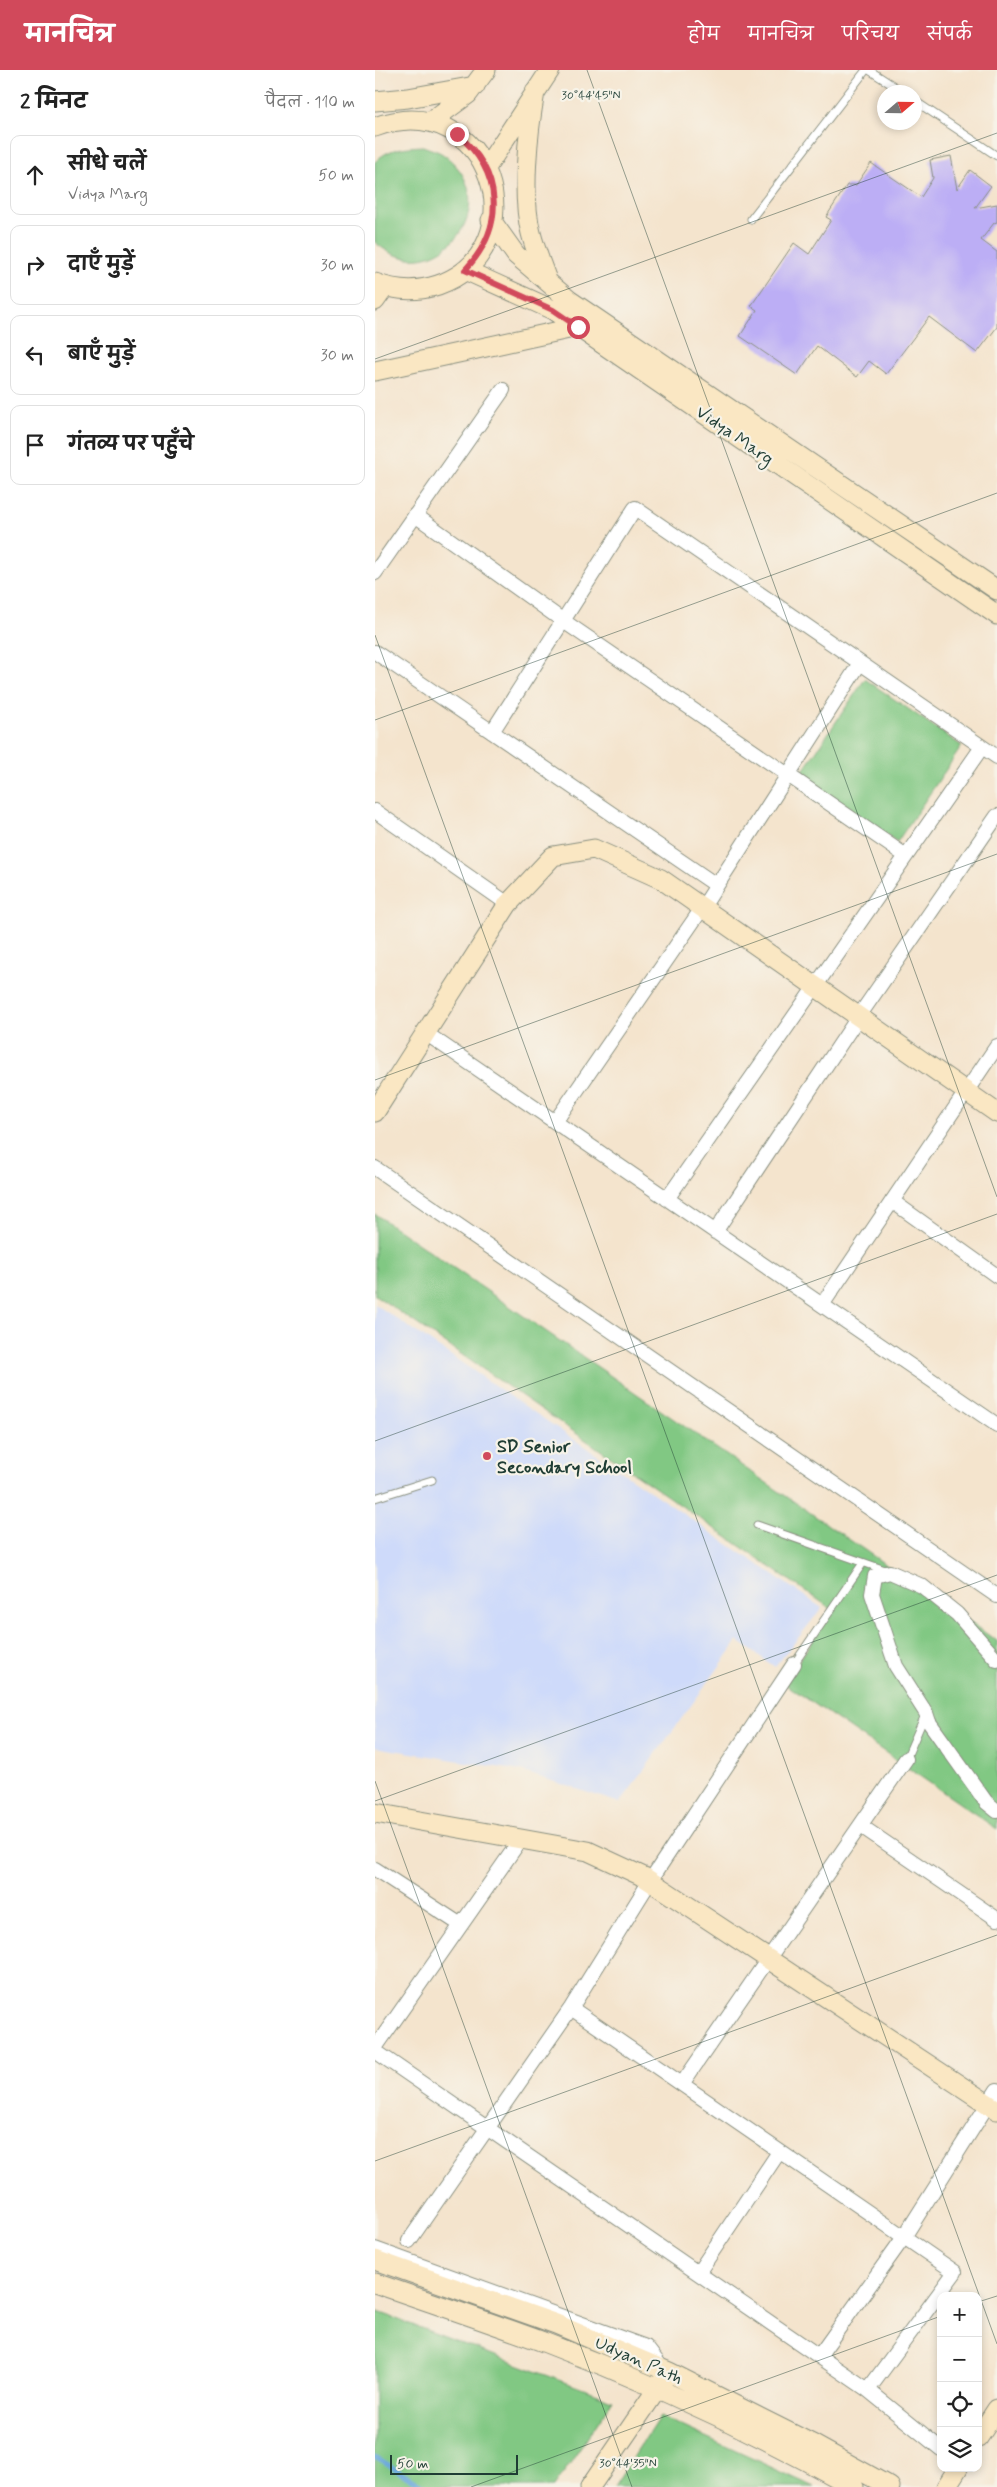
<!DOCTYPE html>
<html lang="hi">
<meta charset="utf-8">
<style>
:root{--surface:#fff;--page:#f6f6f6;--text:#222;--muted:#767676;--line:#e0e0e0;--accent:#d1495b}
body{margin:0;font-family:Mynerve,"Playpen Sans Deva",sans-serif;background:var(--page);color:var(--text)}
.controls{position:absolute;right:15px;bottom:15px;display:grid;overflow:hidden;border-radius:10px;box-shadow:0 2px 8px #0003}
.controls button{width:45px;height:45px;display:grid;place-items:center;padding:0;border:0;border-bottom:1px solid var(--line);background:var(--surface);color:var(--text);font:25px sans-serif}
.compass{position:absolute;left:502px;top:15px;width:45px;height:45px;border-radius:50%;background:var(--surface);box-shadow:0 2px 8px #0003;rotate:70deg}
.scale{position:absolute;left:15px;bottom:12px;width:128px;box-sizing:border-box;padding-left:5px;border:2px solid #1f3d34;border-top:0;font-size:14px;line-height:18px;white-space:nowrap;color:#1f3d34;-webkit-text-stroke:4px #f7f3e8;paint-order:stroke}
.stop{position:absolute;width:15px;height:15px;margin:-11px;border:4px solid #d1495b;border-radius:50%;background:#fff}
.stop.end{background:#d1495b;border-color:#fff;box-shadow:0 1px 5px #0008}
.list{margin:0;padding:0;list-style:none}
h2{display:flex;justify-content:space-between;align-items:center;height:65px;margin:0;padding:0 20px;font-size:21px}
h2 small{font-size:16px;font-weight:400;color:var(--muted)}
.list li{display:grid;grid-template-columns:32px 1fr auto;gap:15px;align-items:center;box-sizing:border-box;height:80px;margin:0 10px 10px;padding:0 10px;border:1px solid var(--line);border-radius:10px}
.list b{display:block;font-size:19px;white-space:nowrap}
.list p{margin:0;font-size:16px;white-space:nowrap;color:var(--muted)}
.list em{font-size:16px;font-style:normal;color:var(--muted)}
.icon{flex:none;width:28px;height:28px;fill:none;stroke:currentColor;stroke-width:2;stroke-linecap:round;stroke-linejoin:round}
.map{position:relative;flex:none;width:622px;height:2417px;overflow:hidden}
header{display:flex;align-items:center;gap:30px;box-sizing:border-box;height:70px;padding:0 25px;background:var(--accent);color:#fff}
header strong{font-size:24px}
nav{display:flex;gap:28px;margin-inline-start:auto;font-size:18px}
main{display:flex}
aside{flex:1;background:var(--surface)}
.map>svg:first-child{display:block}
</style>
<header>
<strong>मानचित्र</strong>
<nav><a>होम</a><a>मानचित्र</a><a>परिचय</a><a>संपर्क</a></nav>
</header>
<main>
<aside>
<h2>2 मिनट<small>पैदल · 110 m</small></h2>
<ul class="list">
<li><svg class="icon" aria-label="ahead" viewBox="0 0 24 24"><path d="M12 20V5M6 11l6-6 6 6"/></svg><div><b>सीधे चलें</b><p>Vidya Marg</p></div><em>50 m</em></li>
<li><svg class="icon" aria-label="right" viewBox="0 0 24 24"><path d="M7 20v-9h11M14 6l5 5-5 5"/></svg><div><b>दाएँ मुड़ें</b></div><em>30 m</em></li>
<li><svg class="icon" aria-label="left" viewBox="0 0 24 24"><path d="M17 20v-9H6M10 6l-5 5 5 5"/></svg><div><b>बाएँ मुड़ें</b></div><em>30 m</em></li>
<li><svg class="icon" aria-label="arrive" viewBox="0 0 24 24"><path d="M6 21V4h12l-3 4 3 4H6"/></svg><div><b>गंतव्य पर पहुँचे</b></div></li>
</ul>
</aside>
<div class="map">
<svg width="622" height="2417" viewBox="0 0 622 2417">
<rect width="100%" height="100%" fill="#f7f3e8"/>
<filter id="ink" filterUnits="userSpaceOnUse"><feTurbulence type="fractalNoise" baseFrequency=".02" numOctaves="2"/><feDisplacementMap in="SourceGraphic" scale="10" xChannelSelector="R" yChannelSelector="G"/><feConvolveMatrix kernelMatrix="1 2 1 2 8 2 1 2 1" color-interpolation-filters="sRGB"/></filter>
<filter id="wash" filterUnits="userSpaceOnUse"><feTurbulence type="fractalNoise" baseFrequency=".0096" numOctaves="4" result="noise"/><feDisplacementMap in="SourceGraphic" scale="20" xChannelSelector="R" yChannelSelector="G"/><feGaussianBlur stdDeviation="1.12" result="paint"/><feColorMatrix in="noise" values="0 0 0 0 0 0 0 0 0 0 0 0 0 0 0 0 0 1.4 0 .05"/><feComposite in="paint" operator="in"/></filter>
<g filter="url(#wash)">
<rect width="100%" height="100%" fill="#f4e4cd"/>
<path fill="#cedafa" d="M0 1234 447 1538 400 1597 363 1571 245 1733 146 1701 0 1677Z"/>
<path fill="#81c883" stroke="#50825c" d="M48 76C55 79 64 81 69 85 135 133 60 226 0 172V92C13 78 30 77 48 76Z
M490 609 587 676 522 772 425 705Z
M0 1144 622 1571V1759L409 1613 458 1540 0 1225Z
M0 2241 238 2330 179 2417H0Z
M285 2346 439 2417H239Z"/>
<g fill="none" stroke-linecap="round" stroke-linejoin="round">
<path stroke="#6aa8dc" stroke-width="5" d="M0 2387 50 2417"/>
</g>
<g id="blocks">
<path fill="#bcaef5" d="M576 86 582 119 595 100 616 116 600 138 622 134V152L619 153 606 170 622 182V257L602 283 554 247 511 304 494 291 482 307 442 276 422 305 365 266 382 240 376 236 419 173 434 184 456 150 451 147 472 115H481L496 93 546 127 558 108 555 90Z"/>
</g>
</g>
<g filter="url(#ink)">
<use href="#blocks" fill-opacity="0" stroke="#8a9080" stroke-width="1"/>
<g fill="none" stroke-linecap="round" stroke-linejoin="round">
<g stroke="#8a9080" stroke-width="9">
<path id="lane" d="M494 0 528 22
M540 31 622 86
M376 149 491 0
M0 1428 57 1410
M382 1455 513 1501
M419 1594 488 1493
M531 1689 550 1645"/>
</g>
<g stroke="#8a9080" stroke-width="16">
<path id="street" d="M40 445 187 550 531 786
M0 503 128 320
M0 582 341 815
M117 662 260 438 622 687
M0 741 133 834
M52 964 622 1355
M180 1052 328 837 485 593
M0 1098 622 1526
M292 1129 607 677
M517 1131 622 1206
M340 1162 484 946 622 746
M447 1235 622 976
M622 1590 582 1544 547 1516 515 1502 500 1506 497 1524 521 1596 551 1643 554 1652 611 1732 622 1741
M486 1756 622 1849
M0 1799 86 1855
M196 1938 580 2202 493 2320
M0 1978 146 1769
M0 1981 493 2320 566 2379
M307 2014 531 1689
M34 2171 196 1938 275 1811 419 1594
M0 2179 271 2277 287 2298
M323 2203 404 2082
M444 2286 529 2167 622 2020"/>
</g>
<g stroke="#8a9080" stroke-width="21">
<path id="secondary" d="M160 22C153 61 146 125 156 163 160 179 166 194 172 210
M0 31 33 28 100 16
M55 52 93 24 111 0
M0 57C116 15 166 179 63 215 42 222 21 221 0 213
M111 98 175 0
M116 150 141 185 194 230 622 520
M90 200 178 240 622 545
M0 231 10 217
M0 301 203 257
M0 1042 133 834 178 786 219 779 286 809 622 1043
M0 1743 213 1781 269 1807 622 2040
M0 2190 181 2254 294 2302 439 2375 515 2417
M0 2213C57 2233 114 2252 171 2273 277 2313 381 2362 479 2417
M603 2368 622 2339
M215 2417 289 2309
M571 2417 583 2398"/>
</g>
<use href="#lane" stroke="#fff" stroke-width="7"/>
<use href="#street" stroke="#fff" stroke-width="14"/>
<use href="#secondary" stroke="#fae7c3" stroke-width="19"/>
</g>
</g>
<g fill="none" stroke-linecap="round" stroke-linejoin="round" filter="url(#ink)">
<path stroke="#d1495b" stroke-width="6" d="M82 64C128 102 131 157 90 200L178 240 203 257"/>
</g>
<path fill="none" stroke="#1f3d34" stroke-width="1" stroke-opacity="0.45" d="M212 0 622 1127M0 289 622 63M0 565 622 2274M0 650 622 423M0 1010 622 784M0 1371 622 1144M0 1711 257 2417M0 1731 622 1505M0 2091 622 1865M603 2232 622 2226M96 2417 566 2246"/>
<circle fill="#d1495b" stroke="#f7f3e8" stroke-width="2" cx="112" cy="1386" r="5"/>
<g text-anchor="middle" stroke-width="4.5" stroke-linejoin="round" paint-order="stroke">
<g font-size="18" fill="#1f3d34" stroke="#f7f3e8">
<text transform="translate(360 365) rotate(35)" y="6">Vidya Marg</text>
<text transform="translate(264 2290) rotate(24)" y="6">Udyan Path</text>
</g>
<g font-size="18" font-weight="bold" fill="#1f3d34" stroke="#f7f3e8" text-anchor="start">
<text x="122" y="1382">SD Senior<tspan x="122" dy="21">Secondary School</tspan></text>
</g>
</g>
<g font-size="12" text-anchor="middle" fill="#1f3d34" stroke="#f7f3e8" stroke-width="4.5" stroke-linejoin="round" paint-order="stroke">
<text x="216" y="29">30°44'45"N</text>
<text x="253" y="2397">30°44'35"N</text>
</g>
</svg>
<div class="controls">
<button>+</button>
<button>−</button>
<button><svg class="icon" aria-label="locate" viewBox="0 0 24 24"><circle cx="12" cy="12" r="6"/><path d="M12 2v4M12 18v4M2 12h4M18 12h4"/></svg></button>
<button><svg class="icon" aria-label="layers" viewBox="0 0 24 24"><path d="M12 4l9 5-9 5-9-5zM3 14l9 5 9-5"/></svg></button>
</div>
<svg class="compass" viewBox="-18 -18 36 36"><path d="M0-13l5 13h-10z" fill="#e53935"/><path d="M0 13l5-13h-10z" fill="#767676"/></svg>
<div class="scale">50 m</div>
<div class="stop" style="left:203px;top:257px"></div>
<div class="stop end" style="left:82px;top:64px"></div>
</div>
</main>
